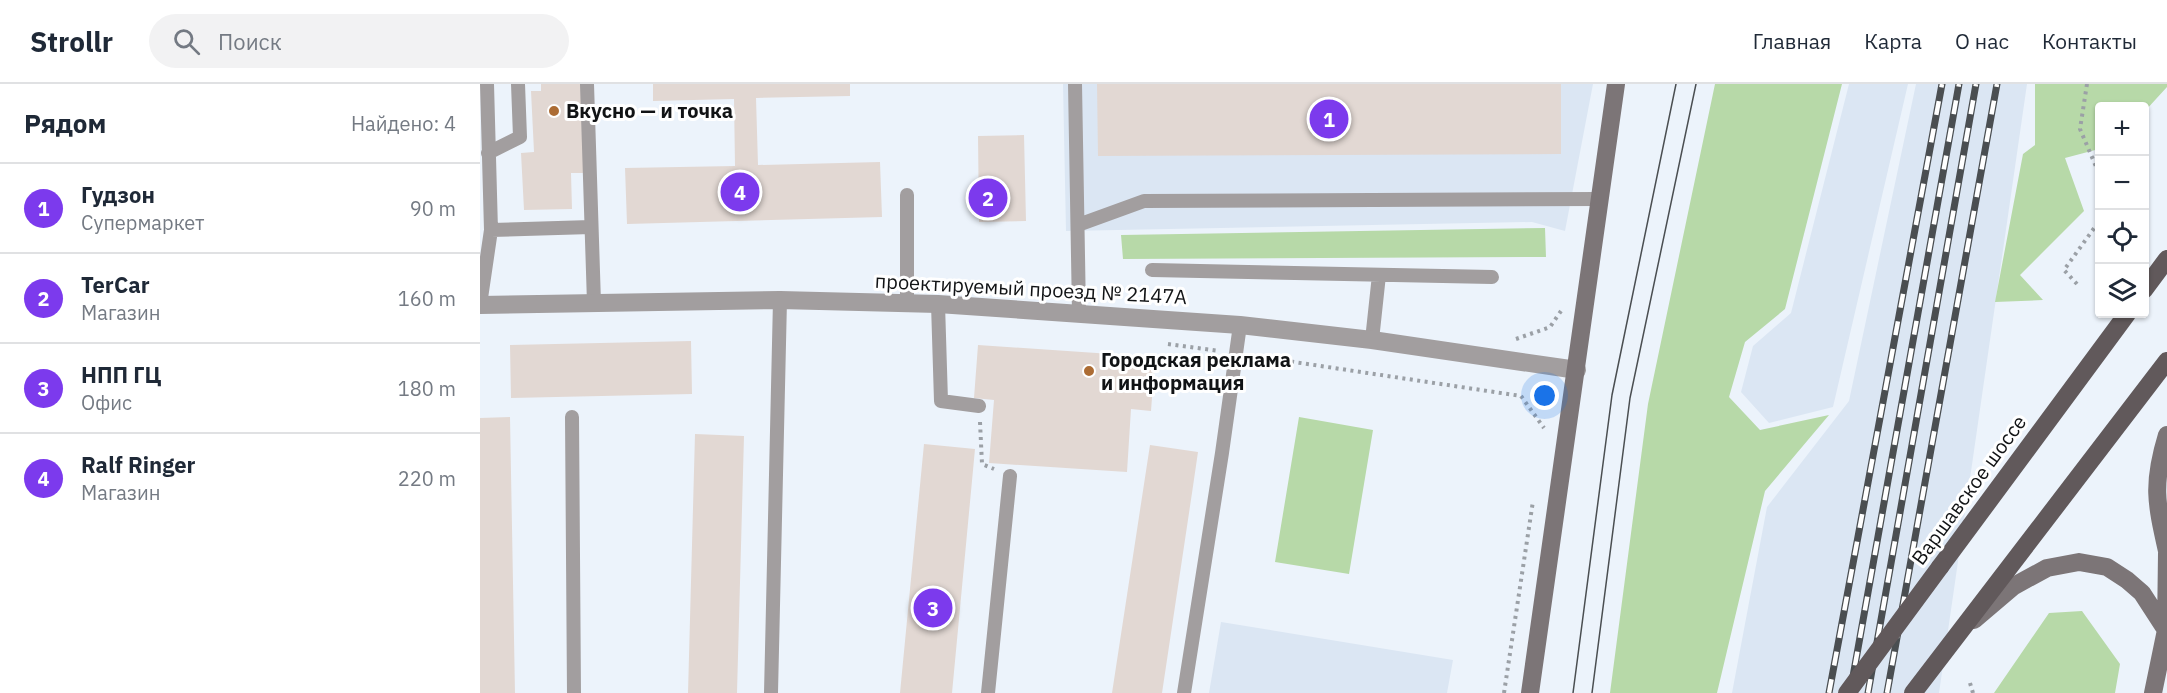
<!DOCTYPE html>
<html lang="ru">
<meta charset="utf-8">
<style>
:root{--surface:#fff;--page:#f2f2f3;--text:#1f2937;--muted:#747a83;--line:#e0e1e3;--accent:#7c3aed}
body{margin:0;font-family:"IBM Plex Sans",sans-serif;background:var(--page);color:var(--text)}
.controls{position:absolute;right:18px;top:18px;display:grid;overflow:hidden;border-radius:6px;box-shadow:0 2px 4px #0004}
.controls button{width:54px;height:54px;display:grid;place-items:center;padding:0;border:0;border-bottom:2px solid var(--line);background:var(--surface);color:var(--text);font:30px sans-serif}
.you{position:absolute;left:1065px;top:312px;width:21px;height:21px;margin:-15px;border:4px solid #fff;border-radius:50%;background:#1a73e8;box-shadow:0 0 0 9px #1a73e833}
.badge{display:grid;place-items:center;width:39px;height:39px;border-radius:50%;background:var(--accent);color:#fff;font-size:20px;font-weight:700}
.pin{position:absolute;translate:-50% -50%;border:3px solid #fff;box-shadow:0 2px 6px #0006}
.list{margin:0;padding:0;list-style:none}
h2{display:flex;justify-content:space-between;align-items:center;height:78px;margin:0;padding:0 24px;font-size:26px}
h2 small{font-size:20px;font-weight:400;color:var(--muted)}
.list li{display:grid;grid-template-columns:39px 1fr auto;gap:18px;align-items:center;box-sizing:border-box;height:90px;padding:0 24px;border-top:2px solid var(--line)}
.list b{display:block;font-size:22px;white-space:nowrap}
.list p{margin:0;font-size:20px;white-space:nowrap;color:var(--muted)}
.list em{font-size:20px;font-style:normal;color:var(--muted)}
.icon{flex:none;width:33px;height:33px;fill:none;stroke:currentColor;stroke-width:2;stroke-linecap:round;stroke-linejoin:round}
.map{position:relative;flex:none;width:1687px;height:609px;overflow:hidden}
header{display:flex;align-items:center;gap:36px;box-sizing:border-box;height:84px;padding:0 30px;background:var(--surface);border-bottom:2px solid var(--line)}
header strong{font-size:28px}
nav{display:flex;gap:33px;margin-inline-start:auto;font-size:21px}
.search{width:420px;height:54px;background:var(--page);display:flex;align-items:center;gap:15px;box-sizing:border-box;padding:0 21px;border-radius:33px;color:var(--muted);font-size:22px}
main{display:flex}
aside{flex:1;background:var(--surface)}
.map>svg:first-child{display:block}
</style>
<header>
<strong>Strollr</strong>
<div class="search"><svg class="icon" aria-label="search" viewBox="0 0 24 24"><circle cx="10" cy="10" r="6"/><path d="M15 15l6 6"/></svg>Поиск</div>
<nav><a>Главная</a><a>Карта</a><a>О нас</a><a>Контакты</a></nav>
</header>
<main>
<aside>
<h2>Рядом<small>Найдено: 4</small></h2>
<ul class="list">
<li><span class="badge">1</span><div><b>Гудзон</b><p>Супермаркет</p></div><em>90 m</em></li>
<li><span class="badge">2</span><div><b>TerCar</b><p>Магазин</p></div><em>160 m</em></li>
<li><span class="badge">3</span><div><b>НПП ГЦ</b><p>Офис</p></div><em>180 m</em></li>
<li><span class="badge">4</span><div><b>Ralf Ringer</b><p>Магазин</p></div><em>220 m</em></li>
</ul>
</aside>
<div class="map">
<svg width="1687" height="609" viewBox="0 0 1687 609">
<rect width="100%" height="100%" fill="#ecf3fb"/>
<path fill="#dbe6f3" d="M583 0H1113L1085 147 1052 138 586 147Z
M1369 0H1428L1353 323 1289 339 1261 308 1273 262 1311 229Z
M1436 0H1547L1459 609H1252L1287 423 1369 317Z
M741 538 973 576 967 609H729Z"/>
<path fill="#b7d9a8" d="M1235 0H1362L1305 225 1265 258 1249 313 1280 346 1349 331 1285 407 1237 609H1130L1168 320Z
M1555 0H1687V3L1665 27 1664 22H1620L1619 65 1585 74 1604 127 1540 191 1563 216 1515 218 1543 70 1555 61Z
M1065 144 1066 173 643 175 641 151Z
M819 333 893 346 869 490 795 478Z
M1602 527 1640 580 1635 609H1514L1569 529Z"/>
<path fill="#e2d8d3" d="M61 0H101L105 89H91L92 125 44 126 41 69 54 68 51 7H61Z
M173 0H370V12L276 14 278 81 400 78 402 133 147 140 145 84 255 82 254 15 173 17Z
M617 0H1081V70L618 72Z
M544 51 546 137 499 138 498 52Z
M211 257 212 310 31 314 30 261Z
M498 261 675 273 671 327 651 325 647 388 509 379 514 316 494 314Z
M30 333 35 609H0V334Z
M215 350 264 352 257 609H208Z
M444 360 495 365 472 609H420Z
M670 361 718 368 712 409 682 609H632Z"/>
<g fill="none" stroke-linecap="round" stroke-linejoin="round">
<path stroke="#9ba0a6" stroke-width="4" stroke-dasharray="3 4.5" stroke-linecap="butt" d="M1607 0 1600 45 1620 92
M1597 200 1584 186 1620 136
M1036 255 1070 243 1081 227
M688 260 740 267
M774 272 1041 312 1064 344
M500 338 502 380 514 385
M1490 599 1493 609
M1024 609 1053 417"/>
<path stroke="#a29e9f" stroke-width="14" d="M7 0 11 146 111 143
M107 0 114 219
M595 0 599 229
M8 69 40 53 38 0
M598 141 664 117 1119 115
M672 186 1012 193
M427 220V111
M458 220 461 317 499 322
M0 221 11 146
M892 256 899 191
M92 333 94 609
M291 609 300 216
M508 609 530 392
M704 609 742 369 760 241"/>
<path stroke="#a29e9f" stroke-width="18" d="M0 221 300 216 458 220 760 241 892 256 1097 286"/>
<path stroke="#7c7577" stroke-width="18" d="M1687 351C1672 400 1676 418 1687 467
M1494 536 1534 502 1567 484 1599 478 1627 483 1647 496 1662 509 1686 546
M1050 609 1136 0
M1673 609 1686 546 1687 469"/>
<path stroke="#61595b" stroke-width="18" d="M1664 206 1687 175
M1460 483 1647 230
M1433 609 1687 277"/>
<path stroke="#4a4e51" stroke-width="1.5" d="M1093 609 1132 311 1196 0
M1112 609 1150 314 1216 0"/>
<g stroke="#4a4e51" stroke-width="7">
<path id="rail" d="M1349 609 1462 0
M1370 609 1479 0
M1388 609 1496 0
M1407 609 1517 0"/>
</g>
<use href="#rail" stroke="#fff" stroke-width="4.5" stroke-dasharray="14" stroke-linecap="butt"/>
<path stroke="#61595b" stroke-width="18" d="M1367 609 1460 483"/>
</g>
<g fill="#ac6c34" stroke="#fff" stroke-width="2">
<circle cx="74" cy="27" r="6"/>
<circle cx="609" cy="287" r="6"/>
</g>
<g text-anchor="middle" stroke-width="6" stroke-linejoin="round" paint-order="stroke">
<g font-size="20" font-weight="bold" fill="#111315" stroke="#fff" text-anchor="start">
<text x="86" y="34">Вкусно — и точка</text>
<text x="621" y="283">Городская реклама<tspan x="621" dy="23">и информация</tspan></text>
</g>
<g font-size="20" fill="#111315" stroke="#fff">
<text transform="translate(551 205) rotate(3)" y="7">проектируемый проезд № 2147А</text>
<text transform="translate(1489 406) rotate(-54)" y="7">Варшавское шоссе</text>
</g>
</g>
</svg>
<div class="controls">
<button>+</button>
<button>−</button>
<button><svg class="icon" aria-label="locate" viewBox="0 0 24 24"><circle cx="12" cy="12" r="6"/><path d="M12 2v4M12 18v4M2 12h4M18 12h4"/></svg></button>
<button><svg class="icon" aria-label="layers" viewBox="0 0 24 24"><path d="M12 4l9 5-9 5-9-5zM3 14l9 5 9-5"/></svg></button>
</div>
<div class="you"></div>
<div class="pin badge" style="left:849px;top:35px">1</div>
<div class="pin badge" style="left:508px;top:114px">2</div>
<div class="pin badge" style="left:453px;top:524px">3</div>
<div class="pin badge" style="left:260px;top:108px">4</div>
</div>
</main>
